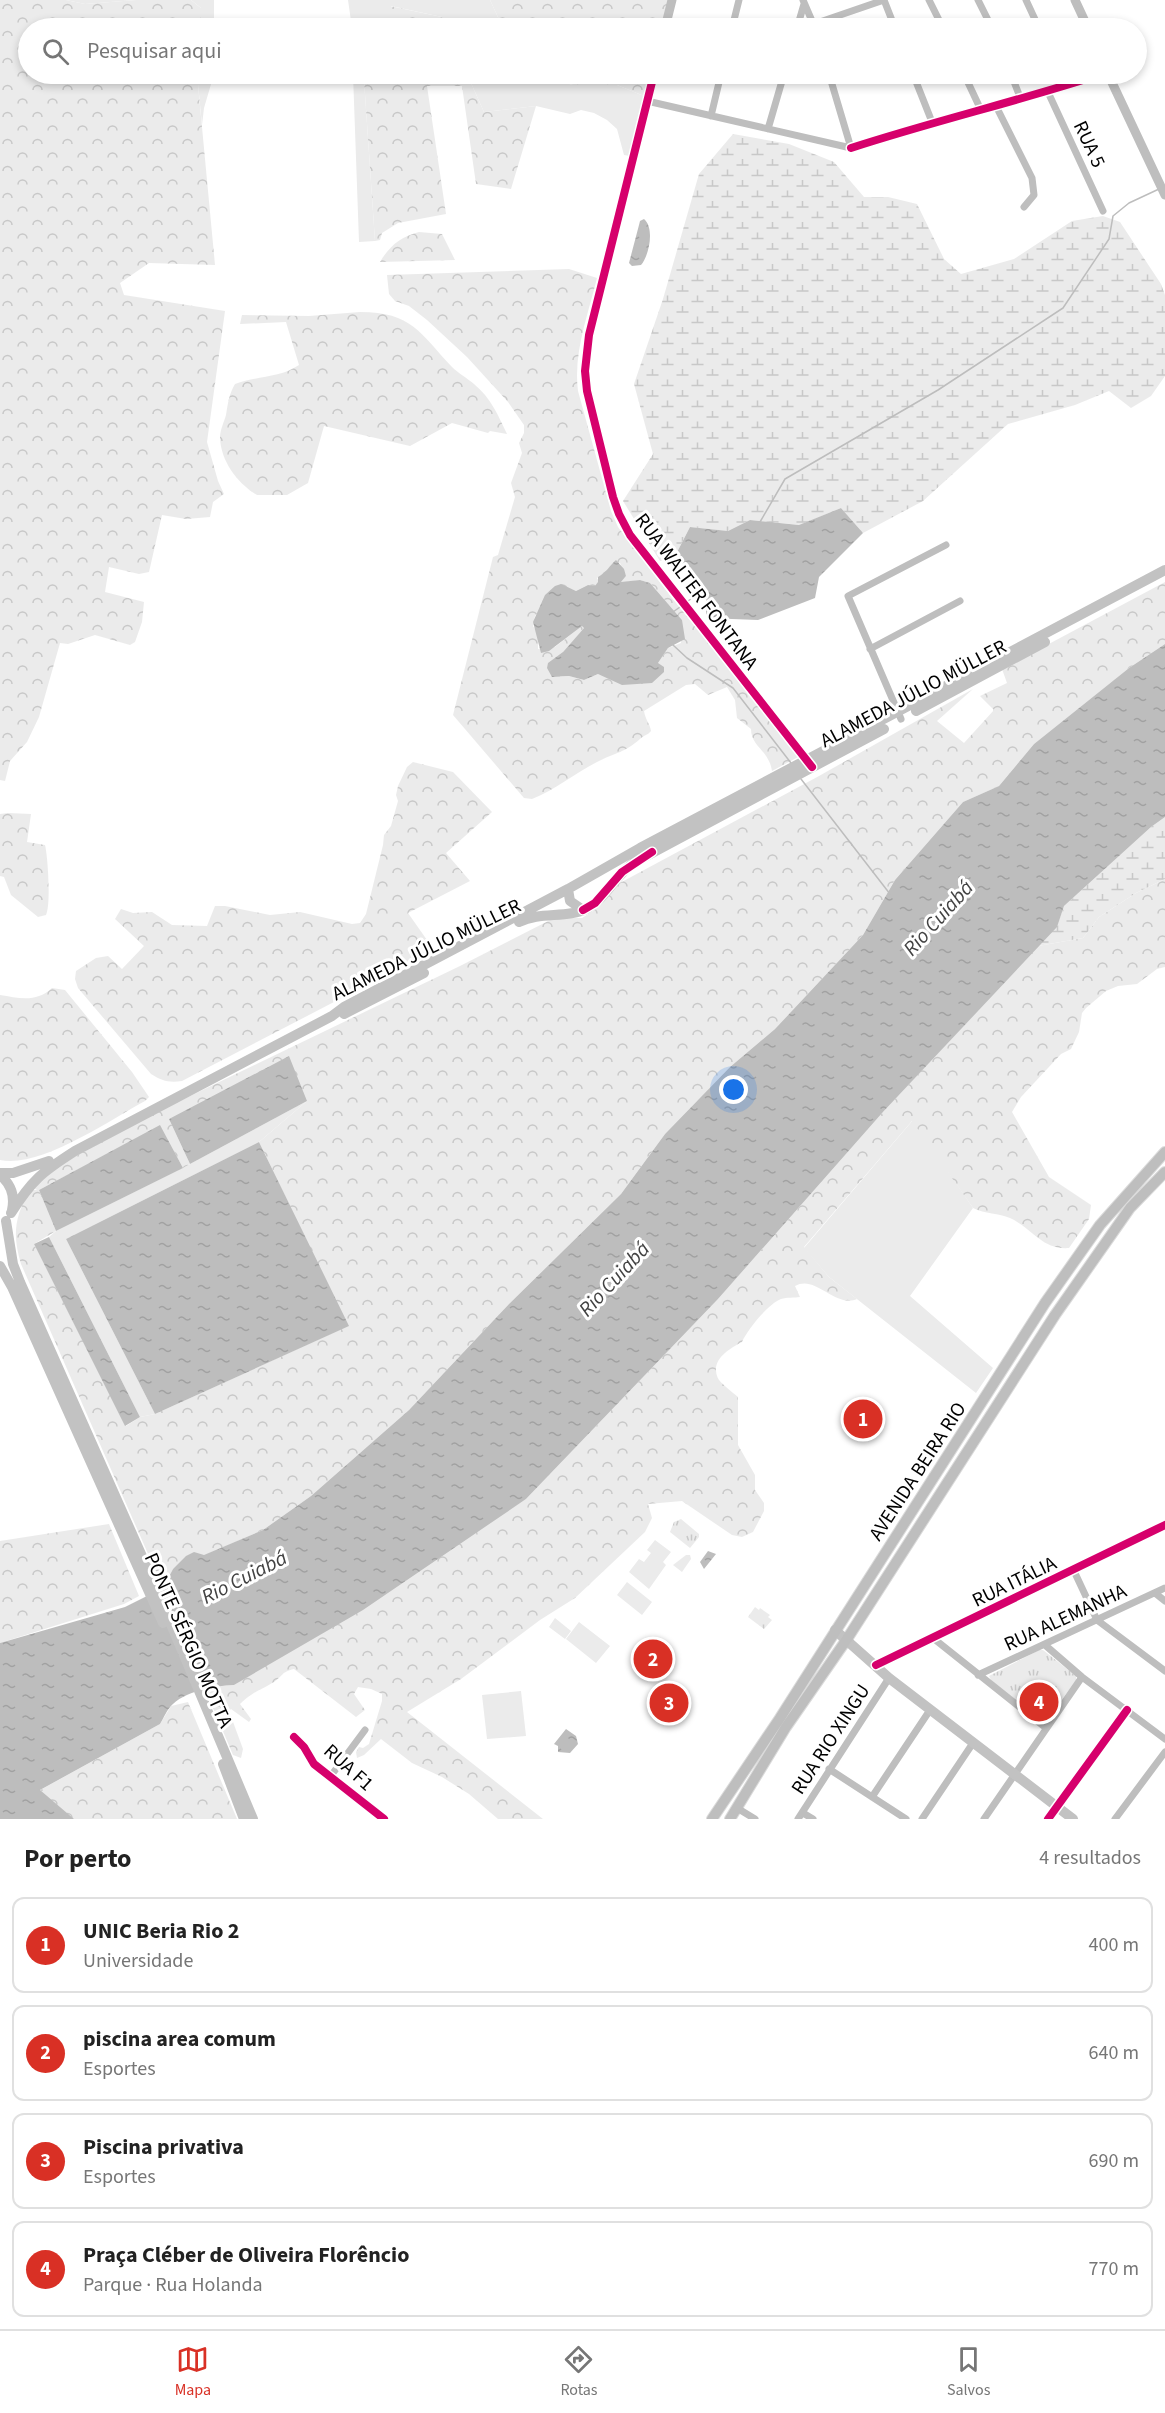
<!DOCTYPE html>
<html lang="pt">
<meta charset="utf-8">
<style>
:root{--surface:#fff;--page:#f2f2f2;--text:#222;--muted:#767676;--line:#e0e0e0;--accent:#d93025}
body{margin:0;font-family:"Source Sans 3",sans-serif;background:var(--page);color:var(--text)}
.you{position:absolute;left:734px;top:1090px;width:21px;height:21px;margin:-15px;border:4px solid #fff;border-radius:50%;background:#1a73e8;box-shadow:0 0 0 9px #1a73e833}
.badge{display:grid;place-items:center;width:39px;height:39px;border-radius:50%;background:var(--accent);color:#fff;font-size:20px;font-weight:700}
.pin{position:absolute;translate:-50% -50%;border:3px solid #fff;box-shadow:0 2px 6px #0006}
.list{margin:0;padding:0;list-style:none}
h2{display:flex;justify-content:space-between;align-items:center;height:78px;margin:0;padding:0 24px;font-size:26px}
h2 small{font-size:20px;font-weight:400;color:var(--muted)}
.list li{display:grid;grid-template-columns:39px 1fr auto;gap:18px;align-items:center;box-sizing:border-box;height:96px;margin:0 12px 12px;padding:0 12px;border:2px solid var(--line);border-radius:12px}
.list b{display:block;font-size:22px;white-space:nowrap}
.list p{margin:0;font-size:20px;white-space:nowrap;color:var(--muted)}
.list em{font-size:20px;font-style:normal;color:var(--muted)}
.icon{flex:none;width:33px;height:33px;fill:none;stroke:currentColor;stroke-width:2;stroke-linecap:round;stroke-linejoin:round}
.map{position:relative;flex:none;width:1165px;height:1819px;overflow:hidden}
.search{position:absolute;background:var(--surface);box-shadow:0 3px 9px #0003;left:18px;right:18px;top:18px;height:66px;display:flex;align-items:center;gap:15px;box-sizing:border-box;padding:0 21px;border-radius:33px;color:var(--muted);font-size:22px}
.sheet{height:510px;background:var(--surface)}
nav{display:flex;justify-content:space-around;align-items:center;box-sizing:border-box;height:84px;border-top:2px solid var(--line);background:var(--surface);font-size:16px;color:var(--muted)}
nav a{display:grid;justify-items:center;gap:3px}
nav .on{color:var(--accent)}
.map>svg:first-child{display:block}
</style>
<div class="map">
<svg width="1165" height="1819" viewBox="0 0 1165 1819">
<defs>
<pattern id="forest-crowns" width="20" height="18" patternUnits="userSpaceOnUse" patternTransform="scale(1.5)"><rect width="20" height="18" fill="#ebebeb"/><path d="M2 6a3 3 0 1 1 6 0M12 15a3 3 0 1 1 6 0" fill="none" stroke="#c8c8c8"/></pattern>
<pattern id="wetland-marsh" width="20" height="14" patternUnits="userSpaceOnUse" patternTransform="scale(1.5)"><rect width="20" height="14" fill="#ebebeb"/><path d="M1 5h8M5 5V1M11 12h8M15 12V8" fill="none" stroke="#c8c8c8"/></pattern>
<pattern id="park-tufts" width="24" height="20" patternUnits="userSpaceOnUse" patternTransform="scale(1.5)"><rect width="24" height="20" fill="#ebebeb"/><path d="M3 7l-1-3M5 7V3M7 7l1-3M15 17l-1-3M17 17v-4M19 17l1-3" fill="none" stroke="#c8c8c8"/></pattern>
<pattern id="water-ripples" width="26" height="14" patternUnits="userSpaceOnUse" patternTransform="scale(1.5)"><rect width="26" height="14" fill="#bdbdbd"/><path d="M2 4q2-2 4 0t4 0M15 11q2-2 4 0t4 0" fill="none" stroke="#a1a1a1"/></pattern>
</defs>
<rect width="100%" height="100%" fill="#fff"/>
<path fill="#ebebeb" d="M66 0H136L85 4Z
M191 0H214V28H201V8Z
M348 0H490L503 28H447L442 17 391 6 392 28H352Z
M197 74H214L204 108 202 125Z
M353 74H396V83L364 80 375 241 359 242Z
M467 74H531L573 85H617L644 96 630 156 624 155 617 129 607 120 594 113 581 110 570 114 536 106 484 112Z
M307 1101 259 1142 66 1239 155 1414 140 1417 49 1237 56 1231 190 1164Z
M913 1120 973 1208 910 1296 993 1368 976 1393 829 1277 804 1248Z
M655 1540 671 1552 663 1562 666 1565 649 1589 629 1572 639 1559 644 1562 651 1553 647 1550Z
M627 1582 652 1602 642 1615 617 1595Z
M555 1618 571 1631 565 1639 549 1627Z
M579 1622 610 1646 596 1663 566 1639Z
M521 1691 526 1736 487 1739 482 1695Z"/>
<path fill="url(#forest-crowns)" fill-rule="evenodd" d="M0 0H66L85 4 136 0H191L201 8V28H28V74H197L215 265 149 263 120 283 124 295 225 311 207 442 218 481 224 494 213 502 210 517 186 519 162 515 149 572 139 574 109 567 105 592 144 602 142 622 135 642 130 645 95 635 68 644 60 643 39 717 27 742 10 761 5 781 0 780Z
M490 0H669L661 28H503Z
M390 6 442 17 447 28H392Z
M396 74H467L484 112 536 106 511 189 476 184 462 86H427L446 214 398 223 382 233 380 240 375 241 364 80 396 82Z
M531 74H650L644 96 617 85H573Z
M419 232 442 234 455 260 380 262C390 245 401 237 419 232Z
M569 269 597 278C588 315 573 353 578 391L611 511 618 527 672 598 800 756 772 771C769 750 751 747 751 729L737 718 735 700 727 687 708 695 695 684 686 685 644 711C645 719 650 724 651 731 648 735 644 735 640 739 624 753 617 752 599 761 576 772 556 790 532 799L524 798 453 715 493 557 498 555 515 497 511 483 522 453 519 443 524 433V425L508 402 467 357 427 320 409 306 395 301 389 294 387 275ZM614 562 620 563 626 576 620 583 640 580 650 583 682 620 681 643 668 648 658 663 659 666 652 683 598 674 584 680 569 676 560 677 563 652 584 628 583 625 555 647 538 649V634L533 626 535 616 541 609 571 589 576 591 588 585 595 587 599 582 597 578 604 574Z
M360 312C412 312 420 333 452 367 458 373 467 378 474 384 491 398 498 415 507 434L490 431 488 433 452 423 410 446 324 426 308 483 287 495H257C237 483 221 461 220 438 220 430 224 422 226 415 228 403 229 394 235 384 256 376 280 378 299 365L286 322 240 324 242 315 309 316Z
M1165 582V644L1129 668 1034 744 999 786 963 802 895 880 863 935 775 1029 730 1067 665 1134 621 1194 509 1304 409 1410 311 1496 263 1530 173 1569 163 1588 21 1264C12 1234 15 1218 29 1190H37L33 1188 50 1170 159 1111 460 966 554 918H582L596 909 618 884 819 776 973 689 937 721 964 743 994 710 980 696 1007 683 1002 669ZM307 1101 259 1142 348 1326 155 1414 140 1417 126 1426 34 1244 56 1231 39 1190 160 1126 183 1168 190 1164 169 1119Z
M413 762 453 772 492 812 446 853 470 881 408 913 434 950 182 1081C169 1083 162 1081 151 1074L78 988 75 979 76 971 96 958 108 956 122 969 144 946 115 919 121 909 133 913 152 912 172 925 207 926 215 906H225L270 915 300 912 352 924 360 923 366 914 383 845 384 835 391 826 398 801 396 795 398 786 407 767Z
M8 813 31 814 27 842 45 845C48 857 51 905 46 915L38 917 11 895 4 877 0 876V814Z
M1165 879V967L1157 969 1137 984 1118 986 1106 991 1086 1008 1082 1013 1079 1032 1071 1049 1061 1054 1021 1097 1012 1112 1049 1177 1091 1205 1089 1219 1069 1248C1042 1250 1032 1228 1010 1218 999 1213 985 1214 973 1208L912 1121 804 1247 829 1277 857 1299C835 1308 815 1274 795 1286L800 1297C794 1298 787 1297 781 1299 768 1304 747 1330 742 1342 729 1349 708 1361 719 1380 723 1385 732 1392 738 1397V1445L755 1475V1490L764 1503V1511L753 1532 742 1537 732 1535 682 1501 648 1504 652 1518 645 1532 575 1598 540 1620 461 1679 407 1712 543 1819H498L469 1794 442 1777 412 1763 381 1739 364 1755 357 1758 356 1752 359 1747 363 1748 369 1744 382 1701V1694L371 1689 358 1687 354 1694 365 1710 356 1717 294 1669C281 1672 283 1676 274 1682 259 1691 254 1691 240 1704L251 1719 249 1722 231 1709 229 1711 243 1749 241 1758 233 1755 206 1691 211 1687 234 1685 526 1499 718 1299 883 1112 1038 946 1083 938 1099 917 1136 893Z
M52 988 65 990 132 1072 149 1097 145 1101C110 1120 39 1169 0 1160V995C19 998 36 1003 52 988Z
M109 1524 139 1596 124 1604 0 1643V1541Z
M188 1702 237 1819H0L13 1805 160 1724 171 1706Z"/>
<path fill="url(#wetland-marsh)" d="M733 134 789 144 834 162 864 197H888L917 204 944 259 961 274 1014 259 1072 221 1103 216 1120 222 1161 284 1165 295V376L1151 396 1131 408 1109 391 1075 405 1008 424 923 501 863 533 841 508 800 525 750 520 728 531 690 527 673 560 660 561 623 501 653 454 634 384 663 299 699 174Z
M1165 817V879L1136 893 1099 917 1083 938 1038 946 1057 926 1064 906 1151 827Z"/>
<path fill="url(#park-tufts)" d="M681 1519 699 1534V1537L690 1548 670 1532 674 1522Z
M686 1555H690L691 1559 682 1572 673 1565Z
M755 1607 759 1610 760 1608 770 1615 768 1617 772 1620 764 1629 748 1617Z
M1039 1650H1043L1076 1676V1680L1046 1722 993 1684 989 1676Z"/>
<path fill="url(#water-ripples)" d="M644 219C655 228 649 256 641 265L632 266 629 263 639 225 640 221Z
M841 508 863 533 819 577 815 598 758 620 706 618V591L673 560 690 527 728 531 750 520 799 525Z
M616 560 624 569 626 576 621 582 640 580 650 583 682 620 685 639 668 648 658 663 664 667V672L652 683 622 685 598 674 584 680 569 676 552 677 547 668 548 663 563 652 584 628 582 626 549 651 541 653 533 622 545 595 555 586 561 584 576 591 588 585 595 586 598 582V577C606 573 610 565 616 560Z
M1165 644V817L1151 827 1064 906 1057 927 883 1112 718 1299 526 1499 363 1610 234 1685C214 1686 184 1691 170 1707 166 1712 163 1719 160 1724L40 1790 74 1819H0V1643L125 1607 163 1588 173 1569 186 1556 194 1552 204 1555 263 1530 311 1496 409 1410 509 1304 621 1194 665 1134 730 1067 775 1029 863 935 895 880 963 802 999 786 1034 744 1129 668Z
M289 1056 307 1101 190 1164 169 1119Z
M160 1125 183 1168 56 1231 39 1190Z
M259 1142 349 1326 155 1414 66 1239Z
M49 1237 140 1417 125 1426 34 1244Z
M708 1551 716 1554 704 1569 700 1562Z
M659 1646 668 1652 655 1670 645 1664 641 1652 653 1653Z
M566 1729 576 1736 578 1744 570 1753 558 1752V1746L554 1744Z"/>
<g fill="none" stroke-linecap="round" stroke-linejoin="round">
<path stroke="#bdbdbd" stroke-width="1.5" d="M760 522 785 479 938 390 1063 308 1109 239 1113 216 1129 203 1159 189
M688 601 705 589
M673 612 680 607
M673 645 687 658 733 688 791 763
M801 779 890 894"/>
<g stroke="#dbdbdb" stroke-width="12">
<path id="primary" d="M712 1819 780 1718 1045 1303 1100 1225 1165 1152
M730 1819 786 1727 847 1639 1055 1315 1130 1208 1165 1172"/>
</g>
<path stroke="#bebebe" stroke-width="7" d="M803 0 815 28
M884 0 895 28
M929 0 943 28
M978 0 992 28
M1026 0 1039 28
M814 24 884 0
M732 28 739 0
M797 28 804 4
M829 74 851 148
M913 74 932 122
M964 74 980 108
M1011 74 1020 97
M1060 74 1065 86
M1047 90 1103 211
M647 101 851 148
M996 106 1032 178 1034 195 1024 207
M711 116 721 74
M768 129 784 74
M851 148C934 121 1019 101 1102 74
M870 649 960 601
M901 719 848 596 946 545
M1074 1571 1097 1620 1165 1671
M1155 1593 1165 1601
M933 1638 1046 1728
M1045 1645 1082 1677 1165 1739
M876 1665 1165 1525
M978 1675 1165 1588
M294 1737 304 1747 314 1764 384 1819
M829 1769 906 1819
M330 1777 365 1730
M872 1797 930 1710
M737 1808 755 1819
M803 1813 813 1819
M798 1819 889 1678
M922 1819 973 1743
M984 1819 1082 1677
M1048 1819 1127 1710
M1115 1819 1165 1752"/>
<path stroke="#bebebe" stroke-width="9" d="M1075 0 1088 28
M665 28 672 0
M654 74 589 335 585 371 587 391 613 497 619 514 630 535 811 765
M1108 74 1165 195"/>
<path stroke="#c2c2c2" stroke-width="10" d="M916 711 1045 642
M568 889 570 901 583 910
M519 922C541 911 567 919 588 908 606 898 616 874 635 862L884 729
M344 1014 424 973
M0 1173H13L49 1161
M0 1175C11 1184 15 1196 12 1210
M11 1213C32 1180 42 1172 75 1151L332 1016 344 1007 568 889 640 848 1165 570
M6 1221 13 1264 20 1282 149 1572 253 1819
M0 1266 12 1287 163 1623
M835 1630 889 1678 1073 1819
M223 1764 244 1819"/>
<use href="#primary" stroke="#bebebe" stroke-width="10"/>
<g stroke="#fff" stroke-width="11">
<path id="cycleway" d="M654 74 589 335 585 371 587 391 613 497 619 514 630 535 812 767
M851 148C934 121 1019 101 1102 74
M583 910 595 903 622 872 652 852
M876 1665 1165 1525
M294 1737 304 1747 314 1764 384 1819
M1048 1819 1127 1710"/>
</g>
<use href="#cycleway" stroke="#d6006c" stroke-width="8"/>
</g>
<g text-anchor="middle" stroke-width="6" stroke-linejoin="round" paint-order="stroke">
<g font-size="20" fill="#000" stroke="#fff">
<text transform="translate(1090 144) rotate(65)" y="7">RUA 5</text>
<text transform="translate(697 591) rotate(53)" y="7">RUA WALTER FONTANA</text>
<text transform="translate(913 693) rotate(-28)" y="7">ALAMEDA JÚLIO MÜLLER</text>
<text transform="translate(426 949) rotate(-26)" y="7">ALAMEDA JÚLIO MÜLLER</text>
<text transform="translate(917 1471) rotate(-57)" y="7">AVENIDA BEIRA RIO</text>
<text transform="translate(1014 1581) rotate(-26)" y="7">RUA ITÁLIA</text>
<text transform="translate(1065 1617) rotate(-25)" y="7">RUA ALEMANHA</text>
<text transform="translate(189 1640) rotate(66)" y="7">PONTE SÉRGIO MOTTA</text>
<text transform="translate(830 1739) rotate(-57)" y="7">RUA RIO XINGU</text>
<text transform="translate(349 1767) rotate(42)" y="7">RUA F1</text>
</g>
<g font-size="21" font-style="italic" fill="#424242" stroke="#fff">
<text transform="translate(938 918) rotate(-48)" y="7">Rio Cuiabá</text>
<text transform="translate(614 1279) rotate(-47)" y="7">Rio Cuiabá</text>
<text transform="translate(244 1577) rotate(-27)" y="7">Rio Cuiabá</text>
</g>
</g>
</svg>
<div class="you"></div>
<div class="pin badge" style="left:863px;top:1419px">1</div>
<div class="pin badge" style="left:653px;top:1659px">2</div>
<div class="pin badge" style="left:669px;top:1703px">3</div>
<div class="pin badge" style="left:1039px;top:1702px">4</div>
<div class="search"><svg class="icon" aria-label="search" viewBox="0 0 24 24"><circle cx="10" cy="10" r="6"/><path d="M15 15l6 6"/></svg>Pesquisar aqui</div>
</div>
<section class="sheet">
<h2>Por perto<small>4 resultados</small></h2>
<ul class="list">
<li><span class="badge">1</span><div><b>UNIC Beria Rio 2</b><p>Universidade</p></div><em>400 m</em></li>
<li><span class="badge">2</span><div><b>piscina area comum</b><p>Esportes</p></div><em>640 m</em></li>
<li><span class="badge">3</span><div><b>Piscina privativa</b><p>Esportes</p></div><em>690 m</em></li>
<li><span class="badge">4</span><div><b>Praça Cléber de Oliveira Florêncio</b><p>Parque · Rua Holanda</p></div><em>770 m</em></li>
</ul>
</section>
<nav>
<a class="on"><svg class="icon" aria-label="map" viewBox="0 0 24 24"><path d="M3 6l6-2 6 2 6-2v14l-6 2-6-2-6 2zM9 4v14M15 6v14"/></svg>Mapa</a>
<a><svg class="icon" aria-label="directions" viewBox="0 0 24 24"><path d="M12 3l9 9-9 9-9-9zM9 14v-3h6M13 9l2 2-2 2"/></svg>Rotas</a>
<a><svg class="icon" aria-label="saved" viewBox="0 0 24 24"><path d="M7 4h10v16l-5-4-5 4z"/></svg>Salvos</a>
</nav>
